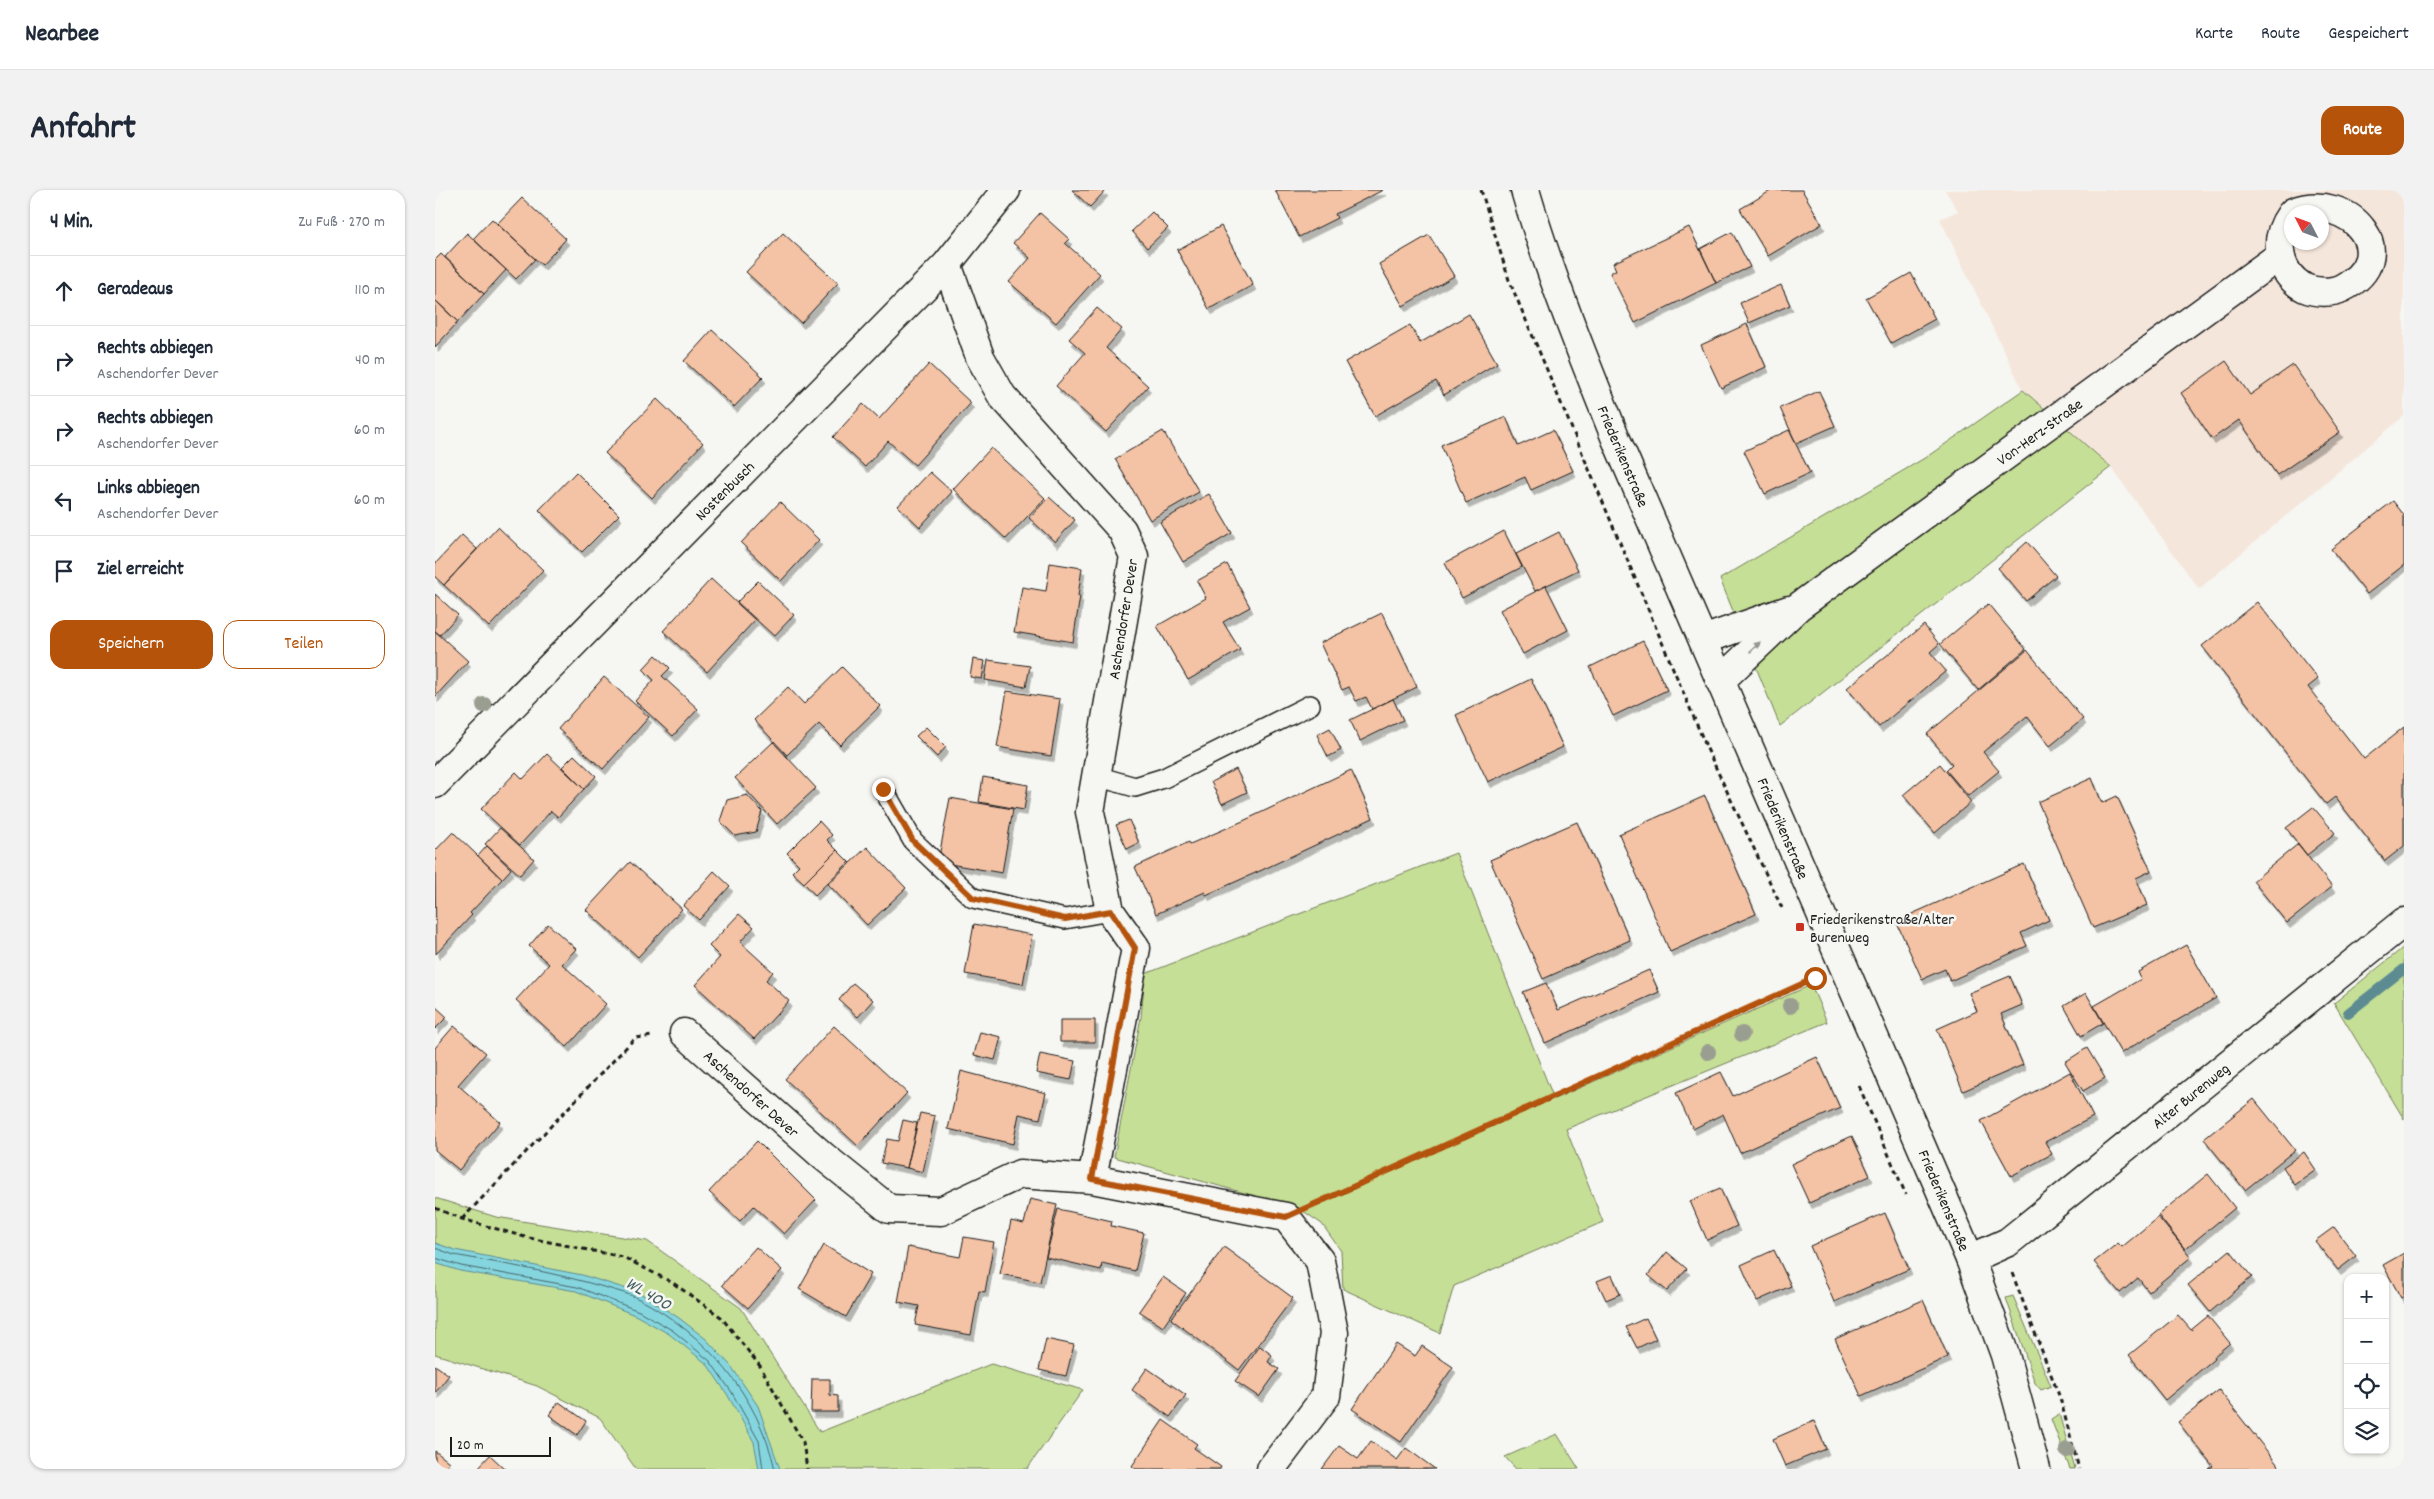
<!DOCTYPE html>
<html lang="de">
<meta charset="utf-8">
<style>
:root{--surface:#fff;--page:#f2f2f3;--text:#1f2937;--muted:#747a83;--line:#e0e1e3;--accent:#b45309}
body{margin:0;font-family:Dekko,sans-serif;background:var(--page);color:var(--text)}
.controls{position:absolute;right:15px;bottom:15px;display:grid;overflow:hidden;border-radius:10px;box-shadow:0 1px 4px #0004}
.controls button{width:45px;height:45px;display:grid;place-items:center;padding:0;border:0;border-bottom:1px solid var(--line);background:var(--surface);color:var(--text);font:25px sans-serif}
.compass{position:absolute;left:1849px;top:15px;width:45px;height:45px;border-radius:50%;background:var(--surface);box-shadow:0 1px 4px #0004;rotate:312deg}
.scale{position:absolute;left:15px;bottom:12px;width:101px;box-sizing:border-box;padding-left:5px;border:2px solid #1c1c1c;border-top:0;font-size:14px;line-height:18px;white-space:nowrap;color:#1c1c1c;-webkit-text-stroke:4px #f6f6f2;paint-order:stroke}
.stop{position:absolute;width:15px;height:15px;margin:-11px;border:4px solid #b45309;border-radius:50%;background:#fff}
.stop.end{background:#b45309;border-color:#fff;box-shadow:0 1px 5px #0008}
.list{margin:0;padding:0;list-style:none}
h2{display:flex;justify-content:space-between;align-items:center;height:65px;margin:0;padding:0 20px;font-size:21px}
h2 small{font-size:16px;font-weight:400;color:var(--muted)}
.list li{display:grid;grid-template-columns:32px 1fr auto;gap:15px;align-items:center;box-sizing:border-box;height:70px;padding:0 20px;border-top:1px solid var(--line)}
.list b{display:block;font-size:19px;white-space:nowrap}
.list p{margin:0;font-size:16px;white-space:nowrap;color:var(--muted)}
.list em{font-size:16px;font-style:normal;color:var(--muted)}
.actions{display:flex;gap:10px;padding:15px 20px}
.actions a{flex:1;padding:11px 0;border:1px solid var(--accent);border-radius:15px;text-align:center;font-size:18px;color:var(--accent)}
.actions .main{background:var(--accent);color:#fff}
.icon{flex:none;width:28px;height:28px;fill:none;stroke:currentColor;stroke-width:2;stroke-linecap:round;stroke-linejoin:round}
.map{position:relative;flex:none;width:1969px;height:1279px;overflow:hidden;border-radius:15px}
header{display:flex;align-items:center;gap:30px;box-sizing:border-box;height:70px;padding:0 25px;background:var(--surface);border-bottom:1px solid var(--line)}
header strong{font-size:24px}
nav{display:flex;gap:28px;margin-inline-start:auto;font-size:18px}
.intro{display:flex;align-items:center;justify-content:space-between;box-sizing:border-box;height:120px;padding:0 30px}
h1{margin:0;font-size:35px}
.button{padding:12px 22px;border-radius:15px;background:var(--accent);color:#fff;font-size:18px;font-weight:700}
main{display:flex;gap:30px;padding:0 30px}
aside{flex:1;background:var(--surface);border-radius:15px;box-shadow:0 1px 4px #0004}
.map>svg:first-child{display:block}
</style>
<header>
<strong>Nearbee</strong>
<nav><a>Karte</a><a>Route</a><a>Gespeichert</a></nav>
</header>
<div class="intro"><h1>Anfahrt</h1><a class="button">Route</a></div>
<main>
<aside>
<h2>4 Min.<small>Zu Fuß · 270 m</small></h2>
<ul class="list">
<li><svg class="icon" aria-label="ahead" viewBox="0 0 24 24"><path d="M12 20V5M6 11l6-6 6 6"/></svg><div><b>Geradeaus</b></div><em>110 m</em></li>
<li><svg class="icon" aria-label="right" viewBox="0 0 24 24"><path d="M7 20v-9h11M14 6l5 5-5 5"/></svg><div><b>Rechts abbiegen</b><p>Aschendorfer Dever</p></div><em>40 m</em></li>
<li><svg class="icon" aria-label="right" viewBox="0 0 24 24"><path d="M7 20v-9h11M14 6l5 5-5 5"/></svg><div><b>Rechts abbiegen</b><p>Aschendorfer Dever</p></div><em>60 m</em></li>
<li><svg class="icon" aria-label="left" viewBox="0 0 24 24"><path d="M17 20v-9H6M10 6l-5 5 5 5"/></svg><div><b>Links abbiegen</b><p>Aschendorfer Dever</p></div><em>60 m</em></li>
<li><svg class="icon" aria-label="arrive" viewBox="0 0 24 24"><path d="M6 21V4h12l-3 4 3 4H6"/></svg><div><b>Ziel erreicht</b></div></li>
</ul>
<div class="actions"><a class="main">Speichern</a><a>Teilen</a></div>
</aside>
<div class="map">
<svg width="1969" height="1279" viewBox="0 0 1969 1279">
<defs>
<filter id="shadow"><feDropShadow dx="3" dy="5.5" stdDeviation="0" flood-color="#0004"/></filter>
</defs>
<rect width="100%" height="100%" fill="#f6f6f2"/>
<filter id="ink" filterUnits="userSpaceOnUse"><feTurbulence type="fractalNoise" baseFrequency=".02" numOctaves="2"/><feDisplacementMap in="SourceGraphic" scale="10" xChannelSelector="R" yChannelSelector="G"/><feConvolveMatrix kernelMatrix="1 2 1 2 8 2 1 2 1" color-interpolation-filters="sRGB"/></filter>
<g filter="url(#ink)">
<path fill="#f5e6db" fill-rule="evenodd" d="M1510 0H1969V226L1764 399 1676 277 1588 200 1505 29 1523 21ZM1856 22H1886V52H1856Z"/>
<path fill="#c6df96" stroke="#717e59" d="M1588 200 1676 277 1345 536 1285 389 1493 266Z
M1021 663 1119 909 1376 795 1392 832 1131 939 1168 1032 1019 1096 1005 1143 908 1099 906 1061 887 1034 858 1014 835 1010 679 967 706 827 710 784Z
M1969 757V929L1899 813Z
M0 1008 61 1027 212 1051 306 1118 385 1242 556 1174 648 1200 592 1279H201L165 1228 102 1196 0 1164Z
M1578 1106 1616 1196 1606 1200 1600 1193 1571 1108Z
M1624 1224 1640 1279H1635L1616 1229Z
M1122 1244 1144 1279H1081L1070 1267Z"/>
<path fill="#85d5df" stroke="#5b8b91" d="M0 1053 20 1060 147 1085 205 1103 244 1128 271 1149 296 1176 323 1216 345 1279H324L319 1252 292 1204 272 1174 234 1144 202 1126 141 1101 25 1081 0 1073Z"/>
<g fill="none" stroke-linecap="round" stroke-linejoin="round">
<path stroke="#46666a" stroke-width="1" d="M0 1058 19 1065C70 1074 122 1083 172 1098 182 1101 195 1104 204 1109 271 1144 323 1205 340 1279
M0 1068 26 1076 142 1097 204 1121 237 1140 275 1171 296 1201 324 1251 328 1279"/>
<path stroke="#5b8b91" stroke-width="10" d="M1913 823 1969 779"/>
</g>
<path fill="#f4c2a4" stroke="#1c1c1c" filter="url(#shadow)" d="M637 0H669L670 1 655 17Z
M840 0H948L900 24 902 28 864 47Z
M1337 0H1367L1387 34 1333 66 1305 19Z
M87 8 131 49 107 75 62 34Z
M717 22 733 38 712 58 697 41Z
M605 23 634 49 630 53 665 84 621 133 574 92 595 68 578 53Z
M57 29 100 69 81 89 38 49Z
M786 36 818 95 774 119 742 60Z
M1254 37 1281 93 1200 133 1175 83 1181 80 1178 73Z
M1297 42 1315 77 1281 93 1265 59Z
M32 43 71 80 49 104 10 67Z
M348 43 403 93 366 133 311 82Z
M994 45 1019 86 968 116 944 74Z
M6 64 49 104 23 132 0 110V70Z
M1476 83 1500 129 1456 153 1431 108Z
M1346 95 1355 115 1314 133 1305 113Z
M0 110 23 132 0 157Z
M662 118 687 139 671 158 713 196 671 242 621 196 650 163 634 149Z
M1034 124 1062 173 1009 205 1001 191 940 226 910 172 975 135 985 153Z
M1312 134 1331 177 1286 198 1266 155Z
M277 140 328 187 299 217 249 171Z
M1791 171 1815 205 1858 175 1905 242 1842 285 1804 230 1777 249 1746 203Z
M494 174 536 213 480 275 453 251 430 277 398 247 428 214 444 229Z
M1384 201 1400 236 1361 253 1345 218Z
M222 209 268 253 217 308 170 263Z
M1071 227 1083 256 1118 240 1138 281 1096 300 1090 287 1031 313 1006 255Z
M1354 240 1375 283 1330 304 1309 261Z
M728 241 764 302 715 330 680 269Z
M556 258 610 308 571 349 518 299Z
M141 282 184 325 147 362 104 320Z
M495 282 517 302 485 337 463 316Z
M774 304 797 343 748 372 725 332Z
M614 307 640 330 620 352 594 328Z
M1958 311 1969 325V375L1932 404 1896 359Z
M345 312 384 350 346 391 306 353Z
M63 337 108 380 54 437 9 395Z
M1069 341 1087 377 1027 408 1010 373Z
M1124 342 1143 380 1100 401 1081 364Z
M27 345 42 359 9 395 0 387V374Z
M1592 352 1621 386 1591 411 1563 378Z
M615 373 647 378 643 406H645L638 452 579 442 587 397 611 401Z
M792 374 815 417 788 432 805 460 753 490 722 436 771 408 762 391Z
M276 389 320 430 272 482 228 441Z
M323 391 359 425 339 446 302 412Z
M1111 396 1133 440 1088 464 1065 420Z
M0 404 23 425 5 445 0 441Z
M1822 412 1883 489 1873 497 1929 569 1969 537V656L1950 671 1900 607 1891 614 1767 456Z
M1553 414 1591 459 1543 500 1505 454Z
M947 423 982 497 937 519 931 507 921 511 914 497 907 500 885 453Z
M1489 435 1504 454 1495 462 1511 481 1444 537 1412 498Z
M0 441 33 471 0 507Z
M1208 451 1232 500 1178 526 1155 477Z
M1592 460 1648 529 1615 556 1592 526 1548 562 1564 581 1533 606 1511 580 1517 574 1492 544Z
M221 465 235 478 227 486 263 519 238 546 200 511 219 490 208 479Z
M538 469 550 471 547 489 535 487Z
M553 470 595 476 591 497 550 490Z
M407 477 445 516 405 555 384 534 352 565 319 530 353 497 369 514Z
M169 487 214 527 168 579 123 539Z
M1096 489 1128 557 1053 592 1021 525Z
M572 501 625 509 616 566 562 557Z
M958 509 968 530 925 551 915 530Z
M491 537 511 557 502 567 481 546Z
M895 538 906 560 893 567 882 545Z
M338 552 381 598 342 634 300 588Z
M112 564 149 599 123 627 116 621 85 655 46 619 81 582 88 589Z
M139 565 161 586 149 599 127 577Z
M1505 574 1536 612 1500 643 1468 605Z
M801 579 812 602 787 614 776 592Z
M916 580 938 628 827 680 771 705 770 702 721 724 700 677 754 652 755 654 808 631Z
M548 587 593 595 589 620 544 612Z
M1657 588 1667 613 1682 606 1716 681 1701 688 1712 715 1658 738 1603 612Z
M312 605 327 621 321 642 300 646 285 631 292 610Z
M1270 606 1321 724 1235 762 1184 644Z
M515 608 578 619 567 683 503 672Z
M1878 617 1900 643 1872 665 1851 638Z
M694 630 704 653 692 659 681 635Z
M384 631 397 645 392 650 402 660 369 693 357 682 364 675 352 663Z
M1142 632 1195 750 1108 789 1055 670Z
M65 638 99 669 85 685 50 654Z
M18 642 67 689 35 723 37 725 1 764 0 661Z
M1863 654 1897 697 1852 733 1818 691Z
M52 656 76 679 67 689 43 666Z
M432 657 471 698 432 735 393 694Z
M402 660 414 672 380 705 369 693Z
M195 672 247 719 203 767 151 720Z
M1589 674 1614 730 1586 743 1592 756 1515 791 1510 779 1487 789 1461 731Z
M279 681 295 696 264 730 248 716Z
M304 724 319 737 305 752 338 782 331 790 354 811 319 849 260 795 285 767 274 756Z
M113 734 141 759 127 774 171 814 132 857 81 810 114 774 94 756Z
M539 734 597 745 588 794 530 784Z
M1751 755 1781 808 1686 863 1659 816 1706 789 1703 782Z
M1214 780 1224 802 1110 853 1088 802 1111 793 1123 820Z
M1575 786 1587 815 1566 824 1588 875 1528 901 1502 839 1542 821 1534 803Z
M418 793 438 810 423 827 404 810Z
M1651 803 1668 833 1646 846 1629 816Z
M0 816 12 827 0 839Z
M625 830H660V852H625Z
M19 836 51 863 23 895 65 932 24 980 0 960V858Z
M399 836 472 903 423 956 350 889Z
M545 842 566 847 560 870 539 865Z
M1652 858 1670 888 1648 901 1630 872Z
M605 864 640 871 636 890 601 883Z
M1382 867 1405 918 1305 963 1288 924 1258 939 1241 903 1286 882 1298 906Z
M526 881 611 903 605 929 584 924 578 954 513 939Z
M1635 882 1658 927 1610 952 1617 964 1576 986 1546 931Z
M1819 909 1860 960 1810 1000 1769 949Z
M485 923 500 926 488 982 472 978Z
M468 930 482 933 472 978 446 973 452 949 463 951Z
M1417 946 1435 986 1374 1013 1356 974Z
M322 951 381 1010 349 1044 319 1016 305 1031 274 1002Z
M1869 962 1881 980 1860 995 1848 977Z
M1773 984 1800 1018 1750 1059 1723 1025Z
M1285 998 1302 1036 1272 1050 1255 1011Z
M595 1009 622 1015 605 1092 565 1084 576 1031 589 1034Z
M623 1019 677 1031 676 1036 709 1043 700 1081 667 1073 666 1080 611 1067Z
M1450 1023 1474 1079 1399 1112 1375 1056Z
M1723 1027 1756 1067 1714 1102 1703 1088 1685 1103 1659 1072 1683 1053 1687 1057Z
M1899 1037 1921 1066 1903 1080 1880 1051Z
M529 1047 559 1052 550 1102 544 1101 536 1145 480 1135 484 1116 463 1112 473 1057 525 1067Z
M389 1055 436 1084 411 1127 364 1099Z
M321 1057 347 1080 313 1118 287 1095Z
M789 1057 858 1108 804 1180 736 1129Z
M1339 1060 1356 1096 1322 1111 1306 1075Z
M1795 1060 1817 1087 1775 1122 1753 1095Z
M1232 1062 1252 1079 1232 1101 1213 1085Z
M1969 1063V1106L1966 1108 1948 1075Z
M1177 1085 1185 1104 1171 1110 1162 1091Z
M728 1087 751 1103 728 1137 704 1121Z
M1488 1110 1513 1167 1426 1206 1400 1149Z
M1743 1125 1756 1140 1773 1126 1795 1153 1778 1167 1779 1169 1730 1210 1694 1165Z
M1211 1128 1221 1149 1202 1158 1191 1137Z
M611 1149 639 1155 631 1186 604 1180Z
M961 1154 980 1166 987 1156 1018 1177 966 1252 917 1219Z
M825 1156 837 1165 833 1172 844 1179 824 1207 800 1191Z
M0 1175 14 1185 0 1203Z
M712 1178 751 1205 735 1227 697 1200Z
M377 1189H395V1205L403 1206V1222H376Z
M1784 1200 1846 1279H1774L1778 1276 1743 1232Z
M124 1212 151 1231 142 1245 114 1225Z
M728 1230 762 1254 759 1258 786 1277 785 1279H701L697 1276Z
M1379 1231 1391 1259 1350 1276 1338 1249Z
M936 1251 962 1270 971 1258 1000 1279H887L904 1256 923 1269Z
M0 1261 14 1272 9 1279H0Z
M55 1265 70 1279H42Z"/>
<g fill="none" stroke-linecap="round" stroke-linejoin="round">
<g stroke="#1c1c1c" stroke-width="22">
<path id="service" d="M661 586 700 597 729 588 875 515
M448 599 478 651 538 708 630 729 675 721"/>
</g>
<g stroke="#1c1c1c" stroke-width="31">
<path id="minor" d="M1856 24C1838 49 1841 82 1870 98 1881 103 1897 103 1907 98 1969 67 1916 0 1858 22
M1268 450 1354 420
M1285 491 1363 417 1844 66
M0 594 512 74 571 0
M249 843 388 966 454 1019 506 1021 585 984 657 989 701 758 675 721 655 622 699 366 687 340 567 206 545 167 512 74
M657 989 851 1027 885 1071 899 1143 891 1206 836 1279
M1535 1069 1573 1052 1969 732"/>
</g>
<g stroke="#1c1c1c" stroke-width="31">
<path id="tertiary" d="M1090 0C1115 85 1148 167 1181 249L1535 1069 1570 1165 1601 1279"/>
</g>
<path stroke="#1c1c1c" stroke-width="3" stroke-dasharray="5 4" stroke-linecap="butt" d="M1046 0 1074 90 1273 561 1347 718
M1424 896 1471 1005
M881 1014 1380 789
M0 1018 27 1029 90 1047 188 1067 238 1093 286 1127 325 1176 368 1252 372 1279
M27 1029 200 848 219 846
M1577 1083 1625 1208 1644 1279"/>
<use href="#service" stroke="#f6f6f2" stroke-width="19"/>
<use href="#minor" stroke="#f6f6f2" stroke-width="28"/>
<use href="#tertiary" stroke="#f6f6f2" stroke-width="28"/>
</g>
<g fill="#9a9e91">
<circle cx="49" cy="515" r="8"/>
<circle cx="1355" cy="816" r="8"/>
<circle cx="1307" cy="844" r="8"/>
<circle cx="1273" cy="862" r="8"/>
<circle cx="1632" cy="1260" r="8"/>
</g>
<defs><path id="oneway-solid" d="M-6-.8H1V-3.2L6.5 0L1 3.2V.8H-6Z" transform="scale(1.25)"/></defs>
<use fill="#949492" href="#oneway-solid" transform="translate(1320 457) rotate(-44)"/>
</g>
<g fill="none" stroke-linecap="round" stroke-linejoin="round" filter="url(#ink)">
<path stroke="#b45309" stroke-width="6" d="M448 599 478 651 538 708 630 729 676 721 700 758 657 989 851 1027 1380 788"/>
</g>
<rect fill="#c8321e" stroke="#f6f6f2" stroke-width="2" x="1360" y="732" width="10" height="10" rx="2.5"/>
<g text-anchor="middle" stroke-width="5" stroke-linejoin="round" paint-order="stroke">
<g font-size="16" fill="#1c1c1c" stroke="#f6f6f2">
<text transform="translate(1604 241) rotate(-36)" y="6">Von-Herz-Straße</text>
<text transform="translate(1189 266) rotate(67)" y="6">Friederikenstraße</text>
<text transform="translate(289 300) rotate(-45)" y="6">Nostenbusch</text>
<text transform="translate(687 429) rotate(-81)" y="6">Aschendorfer Dever</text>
<text transform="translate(1349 638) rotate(67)" y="6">Friederikenstraße</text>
<text transform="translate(317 903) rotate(42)" y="6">Aschendorfer Dever</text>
<text transform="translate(1755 905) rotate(-39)" y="6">Alter Burenweg</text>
<text transform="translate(1510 1010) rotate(67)" y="6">Friederikenstraße</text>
</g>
<g font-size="16" fill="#1c1c1c" stroke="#f6f6f2" text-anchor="start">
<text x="1375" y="734">Friederikenstraße/Alter<tspan x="1375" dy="18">Burenweg</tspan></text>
</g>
<g font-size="18" font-style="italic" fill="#415d60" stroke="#f6f6f2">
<text transform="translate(214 1103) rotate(30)" y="6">WL 400</text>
</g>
</g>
</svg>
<div class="controls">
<button>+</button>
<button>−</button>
<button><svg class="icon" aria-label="locate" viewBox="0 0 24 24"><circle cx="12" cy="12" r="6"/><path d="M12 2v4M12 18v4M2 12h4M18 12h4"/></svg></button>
<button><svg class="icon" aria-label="layers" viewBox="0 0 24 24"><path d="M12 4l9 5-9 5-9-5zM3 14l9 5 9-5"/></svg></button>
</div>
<svg class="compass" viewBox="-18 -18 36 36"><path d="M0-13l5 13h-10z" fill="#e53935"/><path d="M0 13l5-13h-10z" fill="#747a83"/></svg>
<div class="scale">20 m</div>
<div class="stop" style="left:1380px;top:788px"></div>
<div class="stop end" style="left:448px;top:599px"></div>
</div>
</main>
